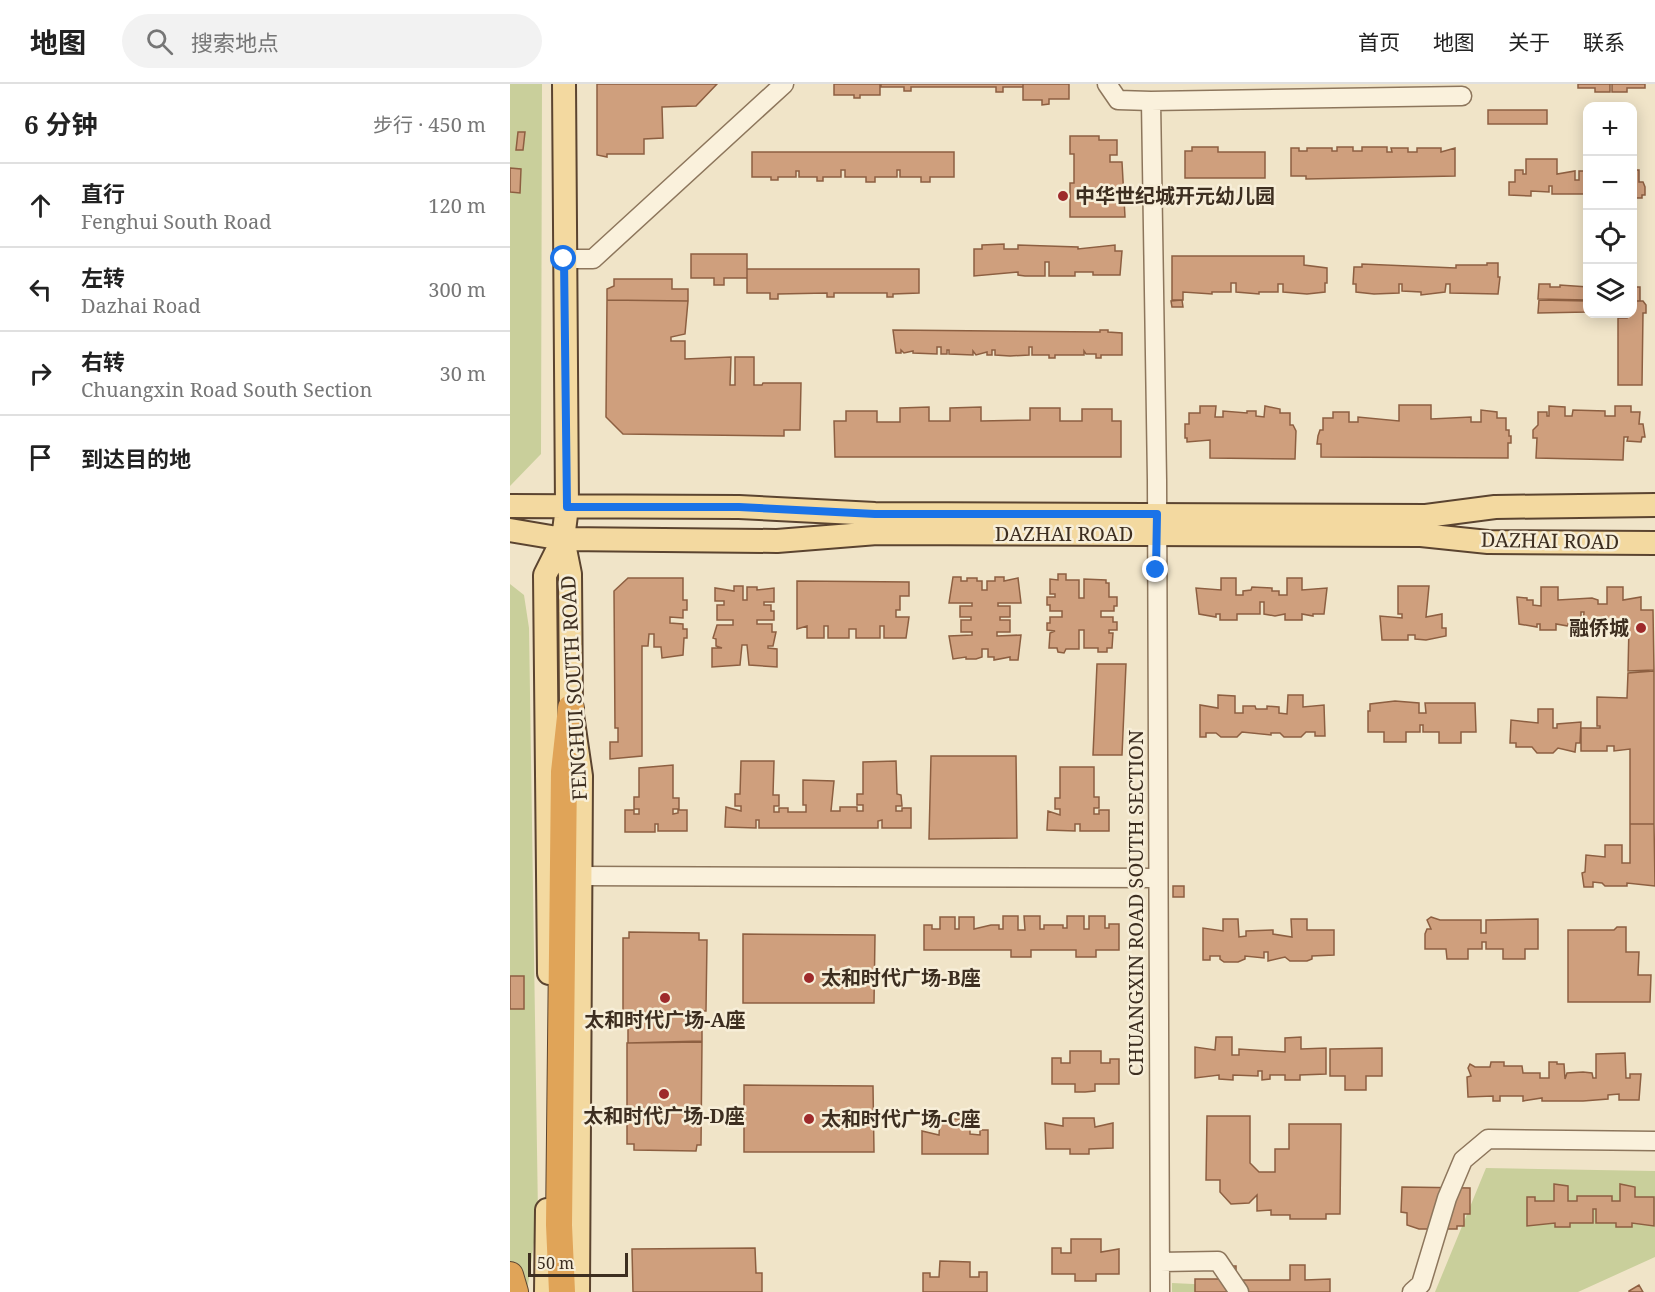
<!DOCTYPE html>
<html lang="zh">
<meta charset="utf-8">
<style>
:root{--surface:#fff;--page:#f2f2f2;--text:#222;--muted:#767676;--line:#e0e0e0}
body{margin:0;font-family:"Noto Serif","Noto Sans SC",serif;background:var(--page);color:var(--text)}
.controls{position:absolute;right:18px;top:18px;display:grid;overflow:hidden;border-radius:12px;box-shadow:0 3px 15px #0003}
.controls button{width:54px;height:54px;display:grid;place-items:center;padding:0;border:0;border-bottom:2px solid var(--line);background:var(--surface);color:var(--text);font:30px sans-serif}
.scale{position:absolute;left:18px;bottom:15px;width:100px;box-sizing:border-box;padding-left:6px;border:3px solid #3d2e20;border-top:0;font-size:16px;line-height:21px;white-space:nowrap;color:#3d2e20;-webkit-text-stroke:4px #f7eed8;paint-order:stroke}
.stop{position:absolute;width:18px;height:18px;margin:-14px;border:4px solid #1a73e8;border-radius:50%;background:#fff}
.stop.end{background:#1a73e8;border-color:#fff;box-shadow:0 2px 6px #0008}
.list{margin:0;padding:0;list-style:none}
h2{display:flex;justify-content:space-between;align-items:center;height:78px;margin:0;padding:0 24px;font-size:26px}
h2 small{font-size:20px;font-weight:400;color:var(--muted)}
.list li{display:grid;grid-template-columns:39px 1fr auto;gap:18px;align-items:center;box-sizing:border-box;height:84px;padding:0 24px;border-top:2px solid var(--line)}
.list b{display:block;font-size:22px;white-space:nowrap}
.list p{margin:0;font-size:20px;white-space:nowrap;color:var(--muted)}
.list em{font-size:20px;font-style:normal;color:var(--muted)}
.icon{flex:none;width:33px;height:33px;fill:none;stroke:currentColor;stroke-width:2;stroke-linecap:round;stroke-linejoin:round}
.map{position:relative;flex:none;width:1145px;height:1208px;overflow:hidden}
header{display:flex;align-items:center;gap:36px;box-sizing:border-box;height:84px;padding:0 30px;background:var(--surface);border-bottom:2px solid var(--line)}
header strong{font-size:28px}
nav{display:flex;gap:33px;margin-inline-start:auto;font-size:21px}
.search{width:420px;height:54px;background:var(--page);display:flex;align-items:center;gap:15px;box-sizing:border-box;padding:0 21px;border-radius:33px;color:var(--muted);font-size:22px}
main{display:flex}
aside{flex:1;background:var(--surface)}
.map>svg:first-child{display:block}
</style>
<header>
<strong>地图</strong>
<div class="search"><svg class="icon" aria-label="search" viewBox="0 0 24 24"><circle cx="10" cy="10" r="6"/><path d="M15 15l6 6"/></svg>搜索地点</div>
<nav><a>首页</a><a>地图</a><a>关于</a><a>联系</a></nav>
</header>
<main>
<aside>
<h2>6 分钟<small>步行 · 450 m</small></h2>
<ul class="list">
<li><svg class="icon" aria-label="ahead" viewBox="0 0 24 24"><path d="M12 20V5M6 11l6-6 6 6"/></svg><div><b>直行</b><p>Fenghui South Road</p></div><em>120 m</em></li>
<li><svg class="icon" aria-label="left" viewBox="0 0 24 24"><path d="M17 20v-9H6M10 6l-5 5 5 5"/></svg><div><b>左转</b><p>Dazhai Road</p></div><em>300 m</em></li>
<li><svg class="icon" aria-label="right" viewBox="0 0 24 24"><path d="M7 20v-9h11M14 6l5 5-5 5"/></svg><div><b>右转</b><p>Chuangxin Road South Section</p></div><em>30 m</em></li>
<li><svg class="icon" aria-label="arrive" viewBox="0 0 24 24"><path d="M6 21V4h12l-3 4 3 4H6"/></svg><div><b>到达目的地</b></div></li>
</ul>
</aside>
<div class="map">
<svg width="1145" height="1208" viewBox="0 0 1145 1208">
<rect width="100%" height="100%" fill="#f0e4c8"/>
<path fill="#c9cf9b" d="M0 0H32L31 370 0 402Z
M0 500 14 511 19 544 28 1130 17 1208H0Z
M976 1084 1145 1087V1173L1068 1208H925Z
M662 1199 704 1201 708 1208H662Z"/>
<path fill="#cf9f7d" stroke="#8d5f41" stroke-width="1.5" d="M87 0H207L186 22 152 23 153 54 134 55V70H97V73L87 71Z
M324 0H370V11H350V14H344V11H324Z
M371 0H513V3H493V8H486V3H401V7H394V3H371Z
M513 0H559V15H539V20L532 21V16H513Z
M1068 0H1135V4H1117V8H1102V0H1100V8H1085V4H1068Z
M978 26H1037V40H978Z
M8 48H15L13 66H6Z
M560 52H589V56H607V71H600V78H612L615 133H560V99H564V70H560Z
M682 63H708V68H755V94H675V67H682Z
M827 63H843V67H852V63H877V68H882L881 64H898V68H907V64H931V68L945 64V92L796 95V92H781V64H789V67H797V64H822V67H827Z
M242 68H444V93H420V98H411V93H390V86H387V93H365V98H356V93H335V86H331V93H313V97H307V93H289V87H286V93H268V96H261V93H242Z
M1016 75H1047V90L1065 87V96H1069V87H1078V110H1042V102H1039V108L1021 107V112L999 111V98H1005V86H1013V90H1016Z
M0 84 11 85 10 109 0 108Z
M1122 86H1129V98H1133L1135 103V111H1132V114H1122Z
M494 160V165H508V161L568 163V165L605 161V167H612L610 191H583V188H565V192H539V178H535V192H515L508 191V188L464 192V165H472V161Z
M181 170H237V194H214V201H204V194H181Z
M662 172H794V181L817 184V199H815V208L797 210 773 208V200H768V208H749V210L726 208V199H721V208H702V210L673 208V216H662Z
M977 179H988V193H990L988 210 940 209V200H936L935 208 911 211V208L892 207V200H889V209L864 210 846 208V200H843L844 183H852V180L946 184V181H977Z
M237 185H409V209L383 210V213H377V209H324V213H317V209L268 210V215H260V209H237Z
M104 195H162V205H178V217L97 216V205L104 202Z
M1029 200H1040V203H1050V201L1078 203V216L1028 215Z
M1122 203H1130V217H1122Z
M97 216 178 217 175 250 161 253V257H175V275L221 273 220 301H225V273H244V301H252L253 299H291L290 346H274V352L113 350 96 333Z
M672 216 673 223H662L661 217Z
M1029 216 1078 217 1077 228 1028 229Z
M1122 217H1133L1136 221V229H1133L1132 301H1108V234H1117V230H1122Z
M383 246 590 248V246H598V248L612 249V271H591V274H586V270H576L574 267V271H545V274H539V271H522V263H519V271L500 272 485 271V266H482V271H477V268L466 271 463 267V271L439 270V266H437V270H431V263H427V270L403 269V267L394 269 391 266V269H386Z
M889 321H921V335L961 333V338H971V326L987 328V334H996V346H999V352H1001V359H998V374L811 373V360H807L808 352 810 346H813V334H823V328H839V338H848V333L889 337Z
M690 322H706L705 333H713V327L737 329V327H746V332L754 333 755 322 770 325V329H780V341H783L786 347 785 375 700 374V356L677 358V354H675V340H679V329H690Z
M1039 322 1055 323V332H1062L1063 326 1095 327V332H1105V322H1121V328H1130L1129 340H1133L1135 353H1132L1131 358 1117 357 1118 353H1114L1113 376 1026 374 1027 354H1023V346L1028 341V328H1037V332H1039Z
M419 323V337H440V324L471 323V337L520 336V324H550V337H572V325H602V337H611V373H325L324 337H336V327H367V338H390V324Z
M548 490H556V496H569V514H574V495L596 496V499H599V513H607V522H604V527H591V533H603V538H607V546H599V549H603L602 564H597V568H588V564H574V546H569V565H556L554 569 548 568 547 564H539L540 549 545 547 537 546V539H540V533H552V527H540V521H537V513H545V510H540V495L548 496Z
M443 493H451V497H457V494H467V497H472V506H477V497H485V493H494V497L508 494 511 519H488V522H500V533H490V536H500V548H487V552L511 551 508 576H500V573L484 576V573H478V565H472V573L466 575H456V573L443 575 439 552 462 551V548H451V536H461V533H450V522H462V519H439Z
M118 494H173V516H177V526H173V534L160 533V539L173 540V545H177V554H174L173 571 152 574 151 563H144V550H139L138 562H132V672L100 675V658H108V644H105L104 507Z
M711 494H726V511H733V507L741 506 742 503 762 504V507H769V511H777V494H792V506L817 504 814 530H803V532L792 530V536H775V530L765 532 754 530V518H750V530H727V536H710V530H706V533L689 530 686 504 711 506Z
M287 497 399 498V512H390V526H386V533H399L396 554H374V542H370V554H346V545H339V554H318V542H314V554H297V542L287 545Z
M224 502H233V516H237V503H247V506L264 504V518H254V521H261V527H264V536H247V540H262V548H266L263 562H258V564L267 565V583L239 581 237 561H232L230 581 202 583V564H212L206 562V555L203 554 207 541H223V536H207V521H214V517H205V504L224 507Z
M888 502H919L916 533 932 530V544H936V552L916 556 905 555V551H898V556H872L870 532 892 534V530H888Z
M1031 503H1048V516L1082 514 1088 516V520H1097V503H1113V516L1131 513V526H1143L1144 586 1118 587 1119 542H1109V546H1093V541H1073L1074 528H1071V540H1058V542L1046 540V546H1030V540H1027V543L1009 540 1007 513 1017 514V516H1023V521L1031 522Z
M587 580H616L612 671H583Z
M1144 587V740H1120V665L1104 667V662H1097V667H1071V644H1090V642H1087V613L1117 614 1118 589Z
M708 611 725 612V629H733V622H745L746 625H757V622L769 623V629L777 630 778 611H793V623L814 621 815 652H805V648H796L791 653H774L770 649H761V651L732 648 727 653H711L706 649H696V653H690V621L708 624Z
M885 617 909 619V629H916L915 619H965L966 648H951V659H929V648H913V641H910V648H896V658H874V648H858V627H860V620Z
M1028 625H1043V644H1047V640L1071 638 1070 659H1066L1065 668 1048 664 1043 669H1027L1022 663H1006V659H1000L1001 636 1028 639Z
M421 672H506L507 754 419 755Z
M231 677H264L263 711H269V722H264V728H269V724H278V728H296V721H293V696L324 697 321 727H330V723H347V727H353V721H347V710H353V678L386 677 387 710 391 711 392 722H386V727H392V724H401V744H372V736L368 737V744H249V736H246V744L215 743 216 723 231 727V722H225V710H230Z
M163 681V714H169V725H163V730L168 729V726H177V747H148V740H145V748H115V726H124V730H129V725H124V713H129V684Z
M550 683H584V713H589V724H584V730H589V726H599V747H570V740H565V747L537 746 538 727 550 731V725H545V714H550Z
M1120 740H1144L1145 802 1117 799V802H1095L1092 799 1083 798V803H1074L1072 789 1075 788 1076 771 1095 773V761H1112V779H1120Z
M663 802H674V813H663Z
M493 832H508V846H515L514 832H530V845H534V841H553V844H557V832H574V845H579V832H595V844H599V840H609V866H586V873H566V866H521V873H501V866H414V841H422V845H430V833H445V845H449V833H464V845L481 841H489V845H493Z
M921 833 930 836H971V849H976V836L1028 835V865H1015V875H993V865H976V858H972V865H958V875H937L936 865H915V850L917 845H921L917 836Z
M713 835H728L729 853 736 852V847L763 846V850L782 853 781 835H797V846H824V871L802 872V875L797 877H780L775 873 758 877V868H754V874L735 872V875L728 878H714L710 875V872H700V876H693V844L713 847Z
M1107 843H1116V868H1129L1128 891H1141L1140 918H1058V846H1104Z
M119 848 189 849V856H197L196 927H192V957L118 959V927H113V854H119Z
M233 850 365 851 364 919H233Z
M0 892H14V925H0Z
M706 953H722V971H729V965L775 968V954L791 953V965L816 964V990L790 991V996H775V991H760V995L752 996V987H748V992L723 991V996L709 995V991L685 994V963L705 966Z
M192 958 191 1061H187L186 1067 124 1066V1060H117V959Z
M872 964V992H856V1006H835V992H820V965Z
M560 967H591V979H600V975H609V1000H585V1007L575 1008H565V1000H542V974H551V979H560Z
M1115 969 1116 994H1120V990H1131L1129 1016H1109V1010L1098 1011V1015L1073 1017H1032V1014L1013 1017V1012H990V1017H983V1012L958 1013 957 993 961 992 958 984 960 980 965 983H980L981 978H994V982H1012L1013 989H1030V994H1039V978H1047V980H1054L1055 995 1057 989 1073 988 1082 989 1083 994H1086V970Z
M234 1001 363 1002 364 1068H234Z
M697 1032H740V1079L749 1088H765V1065H779V1040H831L830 1130H816V1135H780V1131H761V1126L747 1127V1111L739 1119 721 1120 710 1108V1096H696Z
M553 1034H584L585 1043 603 1039V1064L579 1065V1070H560V1065H536L535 1039 553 1042Z
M430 1035H460V1050L470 1051V1046H478V1070H412V1047L429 1051Z
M1044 1100 1058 1102V1117H1067V1112H1102V1117H1110V1100L1125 1103V1113H1144V1142L1122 1139V1143H1106V1139H1086V1125H1083V1139H1060V1143H1045V1139L1017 1142V1113H1025V1117H1044Z
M892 1103 960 1104V1130H954V1142H947V1145H909L897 1141V1129L891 1128Z
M561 1155H591V1168L609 1165V1190H586V1197H565V1190H542V1164H551V1169H561Z
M245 1164 246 1189H252V1208H123L122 1165Z
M430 1177 460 1178V1193H469V1188H477V1208H413V1189H420V1193H429Z
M780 1181H795V1196L820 1195V1208H685V1195H711V1182H726V1196H780Z
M1129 1201 1133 1208H1119V1207Z"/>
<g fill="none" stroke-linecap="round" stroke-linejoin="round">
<g stroke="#8d765c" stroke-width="21">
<path id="minor" d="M597 0 608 16 641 17 952 12
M641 17 647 396 650 1208
M54 175H83L274 0
M70 792 648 794
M650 1178 708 1177 729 1208
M902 1208 911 1200 937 1114 953 1076 978 1055 1145 1057"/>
</g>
<g stroke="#5b4430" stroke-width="26">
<path id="major" d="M54 0 57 423 53 455 60 490 61 624 71 692 68 1208
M0 422 229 423 365 430 916 432 985 423 1145 421
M0 446 53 455 267 457 367 449 911 451 978 458 1145 459
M39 889 35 491 53 455
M36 1208 37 1126"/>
</g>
<g stroke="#5b4430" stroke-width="28">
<path id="highway" d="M0 1191 5 1208
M52 1208 49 1141 54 688 61 624"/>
</g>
<use href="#minor" stroke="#faf1dc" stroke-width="18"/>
<use href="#major" stroke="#f3d9a0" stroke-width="22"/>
<use href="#highway" stroke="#e0a458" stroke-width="26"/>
</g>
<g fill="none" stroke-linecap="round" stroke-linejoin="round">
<path stroke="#1a73e8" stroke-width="8" d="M54 175 57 423H229L365 430H647L646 486"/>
</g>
<g fill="#9e2a2b" stroke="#f7eed8" stroke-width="2">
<circle cx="553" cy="112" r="6"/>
<circle cx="1131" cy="544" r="6"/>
<circle cx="299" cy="894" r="6"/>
<circle cx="155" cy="914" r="6"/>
<circle cx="154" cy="1010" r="6"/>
<circle cx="299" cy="1035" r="6"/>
</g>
<g text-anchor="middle" stroke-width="5" stroke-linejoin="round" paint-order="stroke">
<g font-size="20" font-weight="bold" fill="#3d2e20" stroke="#f7eed8" text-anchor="start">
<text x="565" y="119">中华世纪城开元幼儿园</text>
<text x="1119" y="551" text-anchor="end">融侨城</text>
<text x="311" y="901">太和时代广场-B座</text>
<text x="155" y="943" text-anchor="middle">太和时代广场-A座</text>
<text x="154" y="1039" text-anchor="middle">太和时代广场-D座</text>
<text x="311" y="1042">太和时代广场-C座</text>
</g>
<g font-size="20" fill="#3d2e20" stroke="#f7eed8">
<text x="554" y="457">DAZHAI ROAD</text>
<text transform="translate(1040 457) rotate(1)" y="7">DAZHAI ROAD</text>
<text transform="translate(64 604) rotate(-93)" y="7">FENGHUI SOUTH ROAD</text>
<text transform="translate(626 819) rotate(-90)" y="7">CHUANGXIN ROAD SOUTH SECTION</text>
</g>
</g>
</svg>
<div class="controls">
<button>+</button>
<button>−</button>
<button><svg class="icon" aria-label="locate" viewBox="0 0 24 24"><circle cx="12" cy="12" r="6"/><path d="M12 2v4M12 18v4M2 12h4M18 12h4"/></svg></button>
<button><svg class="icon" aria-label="layers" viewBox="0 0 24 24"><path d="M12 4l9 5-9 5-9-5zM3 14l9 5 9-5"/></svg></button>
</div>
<div class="scale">50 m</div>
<div class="stop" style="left:54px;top:175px"></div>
<div class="stop end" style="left:646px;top:486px"></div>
</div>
</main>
